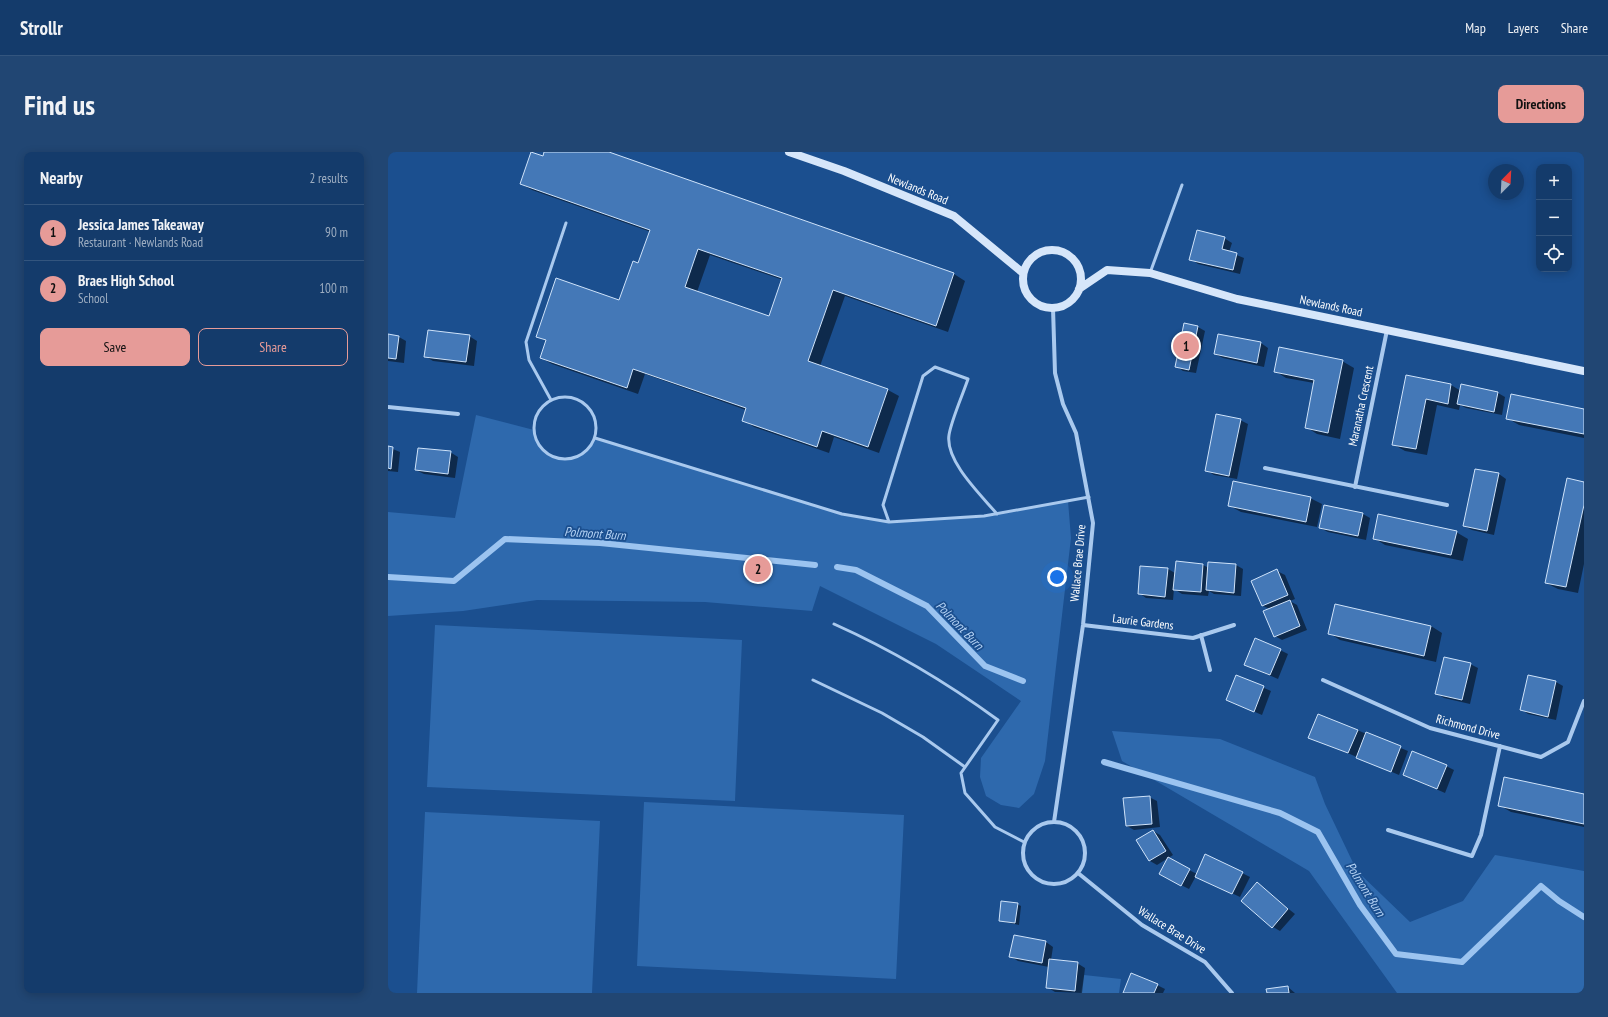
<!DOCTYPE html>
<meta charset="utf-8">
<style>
:root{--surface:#143b6b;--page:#214673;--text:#f1f3f6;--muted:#9dadc1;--line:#33557e;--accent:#e69b98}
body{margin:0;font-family:"PT Sans Narrow",sans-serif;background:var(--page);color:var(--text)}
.controls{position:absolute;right:12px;top:12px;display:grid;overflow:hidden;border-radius:8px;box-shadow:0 2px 10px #0003}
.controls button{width:36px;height:36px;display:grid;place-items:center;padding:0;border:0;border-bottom:1px solid var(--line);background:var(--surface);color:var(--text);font:20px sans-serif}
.compass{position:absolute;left:1100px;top:12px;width:36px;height:36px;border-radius:50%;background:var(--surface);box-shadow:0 2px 10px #0003;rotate:24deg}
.you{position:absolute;left:669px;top:425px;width:14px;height:14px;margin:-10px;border:3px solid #fff;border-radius:50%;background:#1a73e8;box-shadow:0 0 0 6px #1a73e833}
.badge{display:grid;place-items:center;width:26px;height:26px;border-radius:50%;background:var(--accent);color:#111;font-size:13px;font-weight:700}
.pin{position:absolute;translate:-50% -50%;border:2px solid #fff;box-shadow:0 1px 4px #0006}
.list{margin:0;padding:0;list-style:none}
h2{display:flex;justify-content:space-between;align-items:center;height:52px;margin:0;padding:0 16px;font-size:17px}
h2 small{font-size:13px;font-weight:400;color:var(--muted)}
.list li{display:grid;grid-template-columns:26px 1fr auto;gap:12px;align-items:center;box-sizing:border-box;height:56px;padding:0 16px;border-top:1px solid var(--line)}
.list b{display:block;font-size:15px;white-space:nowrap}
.list p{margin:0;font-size:13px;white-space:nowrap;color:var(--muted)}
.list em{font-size:13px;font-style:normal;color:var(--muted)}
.actions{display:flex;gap:8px;padding:12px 16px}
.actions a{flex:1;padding:9px 0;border:1px solid var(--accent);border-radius:8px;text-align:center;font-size:14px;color:var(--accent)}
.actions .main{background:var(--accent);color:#111}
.icon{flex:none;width:22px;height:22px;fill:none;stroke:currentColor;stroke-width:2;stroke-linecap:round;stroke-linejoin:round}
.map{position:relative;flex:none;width:1196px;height:841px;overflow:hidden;border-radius:8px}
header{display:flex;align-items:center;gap:24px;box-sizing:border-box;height:56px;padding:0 20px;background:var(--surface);border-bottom:1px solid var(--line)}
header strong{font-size:19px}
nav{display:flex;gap:22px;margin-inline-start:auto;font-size:14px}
.intro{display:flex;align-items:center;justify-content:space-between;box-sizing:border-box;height:96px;padding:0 24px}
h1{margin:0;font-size:28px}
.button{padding:10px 18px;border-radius:8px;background:var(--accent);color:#111;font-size:14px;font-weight:700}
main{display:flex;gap:24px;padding:0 24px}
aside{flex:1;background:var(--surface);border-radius:8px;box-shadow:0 2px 10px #0003}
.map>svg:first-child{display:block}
</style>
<header>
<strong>Strollr</strong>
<nav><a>Map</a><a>Layers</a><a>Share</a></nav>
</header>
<div class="intro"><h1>Find us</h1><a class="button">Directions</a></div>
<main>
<aside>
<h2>Nearby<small>2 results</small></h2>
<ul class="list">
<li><span class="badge">1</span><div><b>Jessica James Takeaway</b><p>Restaurant · Newlands Road</p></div><em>90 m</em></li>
<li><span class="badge">2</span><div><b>Braes High School</b><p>School</p></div><em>100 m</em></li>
</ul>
<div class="actions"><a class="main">Save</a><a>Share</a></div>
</aside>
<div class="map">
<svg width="1196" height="841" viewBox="0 0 1196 841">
<rect width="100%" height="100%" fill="#1b4f8f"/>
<path fill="#2e69ad" d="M88 263 146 278C156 312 189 317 207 286L454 362 501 370 596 365 680 349 683 386 657 609 646 642 631 656 613 653 598 644 592 625 593 606 633 549 548 492 432 434 424 459 317 450 149 448 75 459 0 464V360L67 366Z
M47 473 354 488 347 649 39 635Z
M724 579 832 587 927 625 937 652 969 719 1022 770 1075 749 1107 703 1196 719V841H1009L921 719 734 609Z
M256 650 516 663 508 827 249 814Z
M37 660 212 669 204 841H29Z
M696 823 733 827 731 841H693Z"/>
<path fill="#0007" fill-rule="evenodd" d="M157 0H218L566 122 577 129 560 180 457 144 432 214 500 238 511 244 491 301 446 285 441 301 366 275 355 268 358 258 257 222 250 242 164 212 153 206 158 189 149 184 232 149 251 113 263 80 144 38 133 32 155 6ZM322 103 395 128 382 165 309 140Z
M836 86 844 91 841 100 856 106 852 122 810 112 803 107Z
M810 175 817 179 808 221 795 219 788 214Z
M0 183 11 185 18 189 16 211 0 209Z
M81 184 89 189 86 214 45 209 37 204Z
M873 191 880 196 876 215 835 206 827 202Z
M954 209 966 216 952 287 929 282 918 275 926 231 898 226 887 219Z
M1019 224 1063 233 1073 239 1110 241 1117 245 1114 263 1078 256 1072 253 1071 258 1049 253 1039 303 1017 299 1005 292Z
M1196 258V286L1131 273 1119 266Z
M852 268 860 272 849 327 826 323 818 318Z
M0 295 12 300 10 320 0 319Z
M62 300 70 305 67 326 36 322 28 318Z
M1111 322 1118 327 1106 383 1084 378 1076 374Z
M1196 331V412L1190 441 1170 437 1158 431Z
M922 346 934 352 929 375 853 360 842 354Z
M975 362 982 366 978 388 940 380 932 376Z
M1068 380 1080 387 1075 409 997 393 986 386Z
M815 413 821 416 848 413 855 417 853 444 826 442 821 439 820 444 794 442 786 437 785 448 758 446 751 441 780 417 787 421Z
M889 419 897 423 907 447 902 449 909 453 919 478 894 488 887 484 882 457 875 454Z
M1043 474 1054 481 1048 510 952 488 941 481Z
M892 498 900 502 890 527 857 513Z
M1082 512 1090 516 1082 552 1056 546 1048 541Z
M849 524 883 539 874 563 839 548Z
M1141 524 1168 530 1175 534 1168 568 1140 562 1133 557Z
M969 578 1020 599 1011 623 922 585Z
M1058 614 1066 618 1057 641 1016 623Z
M1196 643V675L1123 660 1111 653Z
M761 645 769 649 772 675 746 678 739 674Z
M765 679 772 683 785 703 769 713 762 709Z
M801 718 809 722 854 721 862 725 852 745 808 724 801 737 779 726Z
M869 732 907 762 892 779 885 775Z
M629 752 633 754 631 773 612 769Z
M627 784 658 790 665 795 663 808 689 811 697 816 694 841 667 840 659 835 661 815 630 809 622 804Z
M769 833 777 837 775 841H736Z
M900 835 907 841H880Z"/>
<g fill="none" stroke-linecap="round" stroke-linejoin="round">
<path stroke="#9cc4f0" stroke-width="6" d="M449 415 468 418 539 454 597 514 635 529
M0 425 66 429 117 387 212 391 427 413
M716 610 892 661 930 680 972 753 1008 802 1074 810 1153 734 1171 749 1196 765"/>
</g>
<path fill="#4478b7" stroke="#cfe3fa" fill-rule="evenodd" d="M143 0 155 4 156 0H221L566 121 548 174 445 138 420 209 500 237 480 295 434 279 429 295 354 269 358 256 245 217 239 236 152 206 158 188 148 185 168 126 231 148 245 109 250 111 262 78 132 32ZM310 97 394 126 381 164 297 135Z
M809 78 837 85 834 97 849 101 845 118 801 108Z
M796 171 810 174 801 218 787 215Z
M40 178 82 183 78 210 36 205Z
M0 182 11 184 8 207 0 206Z
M830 182 873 190 869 211 826 202Z
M891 195 955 208 940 281 917 276 926 228 886 220Z
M1018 223 1063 232 1060 252 1038 247 1028 297 1004 293Z
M1073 232 1110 240 1106 260 1069 252Z
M1123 242 1196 257V282L1118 267Z
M828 262 853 267 841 324 817 319Z
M0 294 5 295 3 317 0 316Z
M30 296 63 299 60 322 27 318Z
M1087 317 1111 321 1099 379 1075 374Z
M1179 326 1196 330V353L1178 435 1157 431Z
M845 329 923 345 918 370 840 354Z
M936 353 975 361 970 384 931 376Z
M990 362 1069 379 1063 403 985 387Z
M788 409 815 412 813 440 785 438Z
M820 410 848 412 846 441 818 438Z
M752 414 780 416 777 445 750 442Z
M889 417 900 443 874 454 863 429Z
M902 448 912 474 886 485 875 459Z
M947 452 1043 474 1036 504 940 482Z
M867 486 893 497 882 523 856 513Z
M1056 505 1083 511 1074 548 1047 542Z
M848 523 876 534 866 560 838 548Z
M1140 523 1168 529 1160 565 1132 558Z
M930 562 970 578 960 601 920 586Z
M978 580 1013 594 1003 620 968 606Z
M1024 599 1059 613 1049 637 1015 623Z
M1116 625 1196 642V672L1110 654Z
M762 644 764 672 738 674 735 646Z
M765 678 778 699 761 709 748 688Z
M817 702 855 720 844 742 807 725Z
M780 705 802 717 793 734 771 722Z
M869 730 900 757 884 776 853 749Z
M613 749 630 751 627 771 611 769Z
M626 783 658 789 654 811 621 805Z
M661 807 690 810 687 839 658 836Z
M743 821 770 832 766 841H735Z
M900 834 901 841H879L878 837Z"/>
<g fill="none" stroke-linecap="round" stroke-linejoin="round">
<path stroke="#a9c9ee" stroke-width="3" d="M762 121 794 33
M146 276a31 31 0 1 1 62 0a31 31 0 1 1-62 0Z
M163 248 141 208 138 190 178 71
M207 286 454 362 501 370 596 364 701 345
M501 370 495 353 535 224 547 215 580 227C575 242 563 269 561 283 557 309 593 343 609 362
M446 472C504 498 558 530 610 568L573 621 577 641 607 675 636 690
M425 528 494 561 535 585 577 615"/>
<path stroke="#a9c9ee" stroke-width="4" d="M665 156 667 221 675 252 688 281 705 371 695 473 666 670
M0 255 70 262
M877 316 1059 353
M967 335 999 178
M695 473 805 486 846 473
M813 483 822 518
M935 528 1042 576 1153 605 1180 590 1196 549
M635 701a31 31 0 1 1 62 0a31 31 0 1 1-62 0Z
M1000 678 1084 704 1093 683 1112 594
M690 721 754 773 817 810 844 841"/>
<path stroke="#d6e6fa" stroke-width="8" d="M401 0 456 19 566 64 635 121
M635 127a29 29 0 1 1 58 0a29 29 0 1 1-58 0Z
M691 137 719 118 762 121 849 147 1196 219"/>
</g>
<g text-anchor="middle" stroke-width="3.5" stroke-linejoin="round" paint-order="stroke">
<g font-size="12" fill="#fff" stroke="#1b4f8f">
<text transform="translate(530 37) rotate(22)" y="4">Newlands Road</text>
<text transform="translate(943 154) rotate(12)" y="4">Newlands Road</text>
<text transform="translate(973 254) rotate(-78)" y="4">Maranatha Crescent</text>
<text transform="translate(690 411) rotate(-85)" y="4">Wallace Brae Drive</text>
<text transform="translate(755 470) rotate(7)" y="4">Laurie Gardens</text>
<text transform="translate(1080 575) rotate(15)" y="4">Richmond Drive</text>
<text transform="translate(784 778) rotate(32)" y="4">Wallace Brae Drive</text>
</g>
<g font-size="13" font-style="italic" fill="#b5d3f5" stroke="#1b4f8f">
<text transform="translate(207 381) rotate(4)" y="5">Polmont Burn</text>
<text transform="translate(572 473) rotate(46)" y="5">Polmont Burn</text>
<text transform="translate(978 737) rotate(58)" y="5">Polmont Burn</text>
</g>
</g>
</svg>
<div class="controls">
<button>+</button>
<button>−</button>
<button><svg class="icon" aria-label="locate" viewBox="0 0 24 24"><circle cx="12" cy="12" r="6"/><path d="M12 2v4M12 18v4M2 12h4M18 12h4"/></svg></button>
</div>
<svg class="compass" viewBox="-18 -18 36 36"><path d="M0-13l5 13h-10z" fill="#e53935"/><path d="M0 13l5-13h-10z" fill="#9dadc1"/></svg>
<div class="you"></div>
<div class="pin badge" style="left:798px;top:194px">1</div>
<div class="pin badge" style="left:370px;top:417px">2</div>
</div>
</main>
